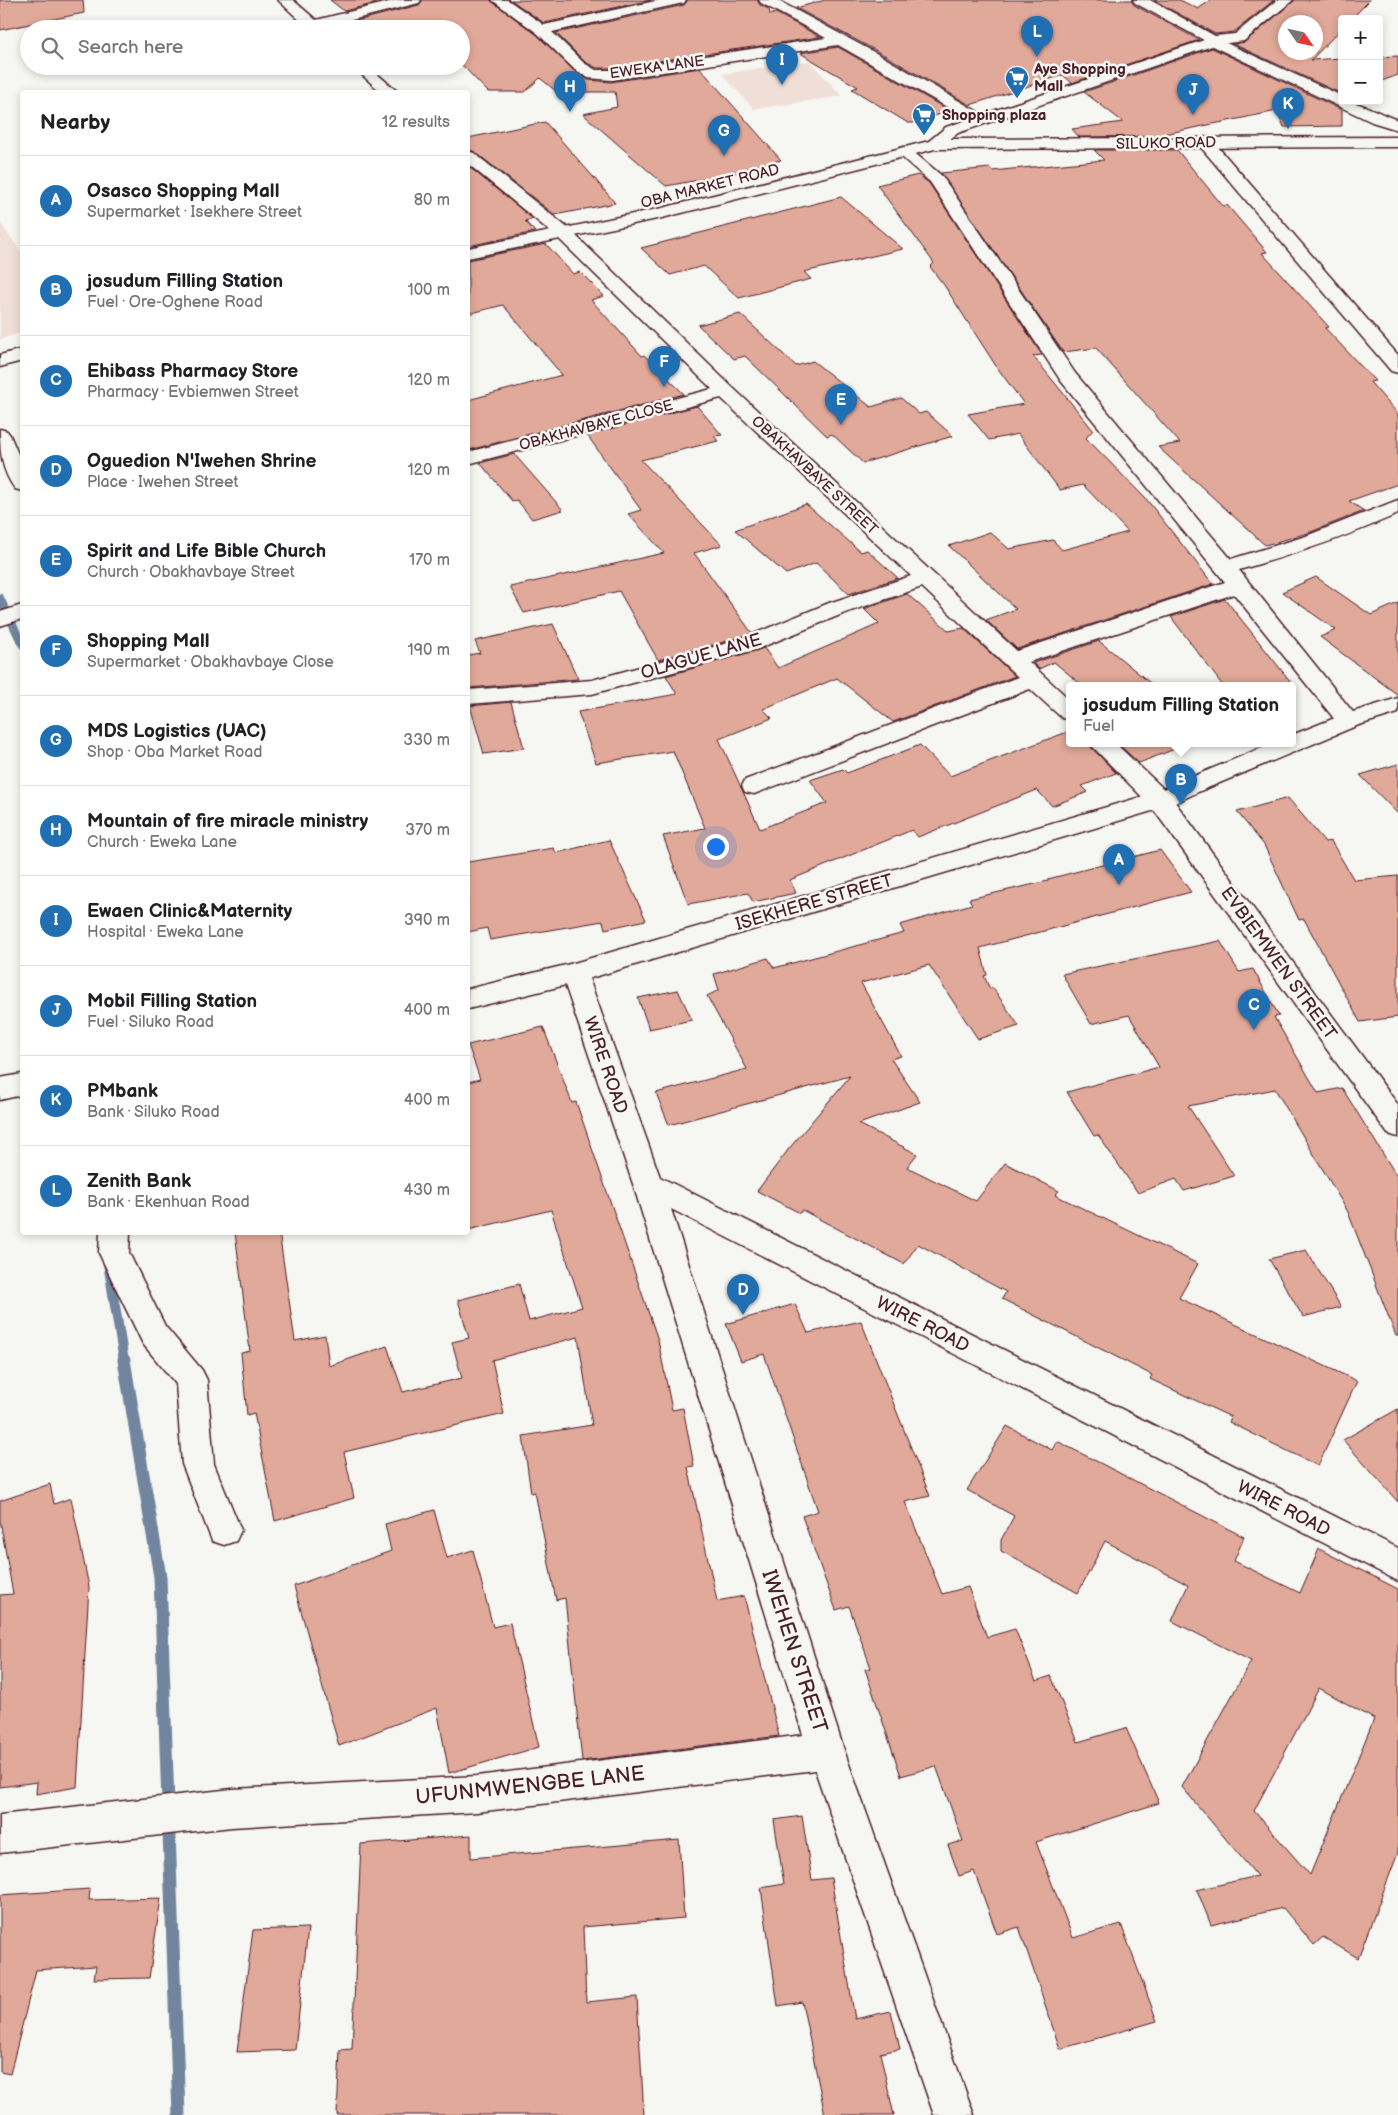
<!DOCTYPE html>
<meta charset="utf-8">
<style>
:root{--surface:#fff;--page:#f6f6f6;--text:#202124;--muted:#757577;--line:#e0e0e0;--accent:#1f6fb2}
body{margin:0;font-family:"Balsamiq Sans",sans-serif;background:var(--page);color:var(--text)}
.controls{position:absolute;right:15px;top:15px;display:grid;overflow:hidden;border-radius:5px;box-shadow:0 2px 8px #0003}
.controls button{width:45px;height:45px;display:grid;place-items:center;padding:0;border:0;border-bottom:1px solid var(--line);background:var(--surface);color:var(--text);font:25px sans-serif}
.compass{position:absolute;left:1278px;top:15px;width:45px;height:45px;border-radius:50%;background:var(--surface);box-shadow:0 2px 8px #0003;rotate:124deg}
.you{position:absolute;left:715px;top:846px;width:18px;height:18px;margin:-12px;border:4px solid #fff;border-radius:50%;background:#1a73e8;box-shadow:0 0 0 8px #1a73e833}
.badge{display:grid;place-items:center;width:32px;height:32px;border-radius:50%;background:var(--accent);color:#fff;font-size:16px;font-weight:700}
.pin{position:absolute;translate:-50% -41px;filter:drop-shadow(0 1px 2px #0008)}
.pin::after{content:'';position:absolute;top:26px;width:18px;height:15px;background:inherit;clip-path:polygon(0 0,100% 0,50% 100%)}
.popup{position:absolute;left:1066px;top:682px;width:230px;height:65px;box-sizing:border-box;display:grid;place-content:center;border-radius:5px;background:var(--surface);filter:drop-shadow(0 1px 4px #0005);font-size:16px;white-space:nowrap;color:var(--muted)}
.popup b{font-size:19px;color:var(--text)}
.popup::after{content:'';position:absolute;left:50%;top:100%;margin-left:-10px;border:10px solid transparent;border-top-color:var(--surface)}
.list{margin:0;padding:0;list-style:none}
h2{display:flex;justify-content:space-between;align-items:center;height:65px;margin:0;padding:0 20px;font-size:21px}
h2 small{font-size:16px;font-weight:400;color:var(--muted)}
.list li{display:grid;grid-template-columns:32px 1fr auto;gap:15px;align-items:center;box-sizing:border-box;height:90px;padding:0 20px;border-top:1px solid var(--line)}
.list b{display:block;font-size:19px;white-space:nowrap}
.list p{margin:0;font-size:16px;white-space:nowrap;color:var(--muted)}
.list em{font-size:16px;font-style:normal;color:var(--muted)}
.icon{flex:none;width:28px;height:28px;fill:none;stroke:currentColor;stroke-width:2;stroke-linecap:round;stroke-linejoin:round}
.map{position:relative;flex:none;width:1398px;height:2115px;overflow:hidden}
.search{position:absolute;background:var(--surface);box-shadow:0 2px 8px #0003;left:20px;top:20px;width:450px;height:55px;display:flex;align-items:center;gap:12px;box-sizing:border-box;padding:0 18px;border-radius:28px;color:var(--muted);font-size:19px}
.panel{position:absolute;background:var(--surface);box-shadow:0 2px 8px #0003;left:20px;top:90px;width:450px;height:1145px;border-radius:5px}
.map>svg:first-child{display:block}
</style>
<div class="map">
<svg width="1398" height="2115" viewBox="0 0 1398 2115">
<rect width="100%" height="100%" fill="#f6f6f2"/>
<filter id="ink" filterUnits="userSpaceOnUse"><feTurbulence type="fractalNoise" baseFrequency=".02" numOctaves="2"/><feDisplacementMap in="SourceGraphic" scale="10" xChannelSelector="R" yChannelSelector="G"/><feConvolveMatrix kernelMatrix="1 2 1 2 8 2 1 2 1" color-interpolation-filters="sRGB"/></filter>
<g filter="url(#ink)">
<path fill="#f0dfd7" d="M809 61 842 96 754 109 722 74Z
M0 223 22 253V333L0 339Z"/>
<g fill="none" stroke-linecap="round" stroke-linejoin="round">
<path stroke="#72859f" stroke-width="8" d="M0 598 22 644"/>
<path stroke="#72859f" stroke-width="10" d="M108 1263 124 1361"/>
<path stroke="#72859f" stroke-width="13" d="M124 1360 160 1577 179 2115"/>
</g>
<path fill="#e1a999" stroke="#4a1f2b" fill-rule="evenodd" d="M0 0H83L84 13 0 30Z
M330 0H389L344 11Z
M423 0H490L536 34 573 70 588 80 611 82 700 68 781 160 747 169V171L666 186 583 114 617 107 615 92H557L540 78 525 92H488L461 64V29H365L356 21 419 5Z
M511 0H651L544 23Z
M688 0H757L760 5 769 9 770 15 776 13 820 37 611 68H597L585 62 556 33 684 5Z
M825 0H1131L1134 5 1199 40 1072 83 1063 75 970 105 886 56 796 8Z
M1154 0H1180L1198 9 1211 0H1274L1234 32 1215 34Z
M1295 0H1370L1351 19H1342V28L1311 60 1342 58V94L1233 44 1245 42ZM1286 22H1316V52H1286Z
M838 47 950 111 913 123H908L852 89 858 87 800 53Z
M1212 48 1342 110V126L1284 127 1277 111 1164 134 1166 136 1079 137 1072 129 1123 122 1084 92Z
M1398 56V75L1379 82V57Z
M545 122 595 179 615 203 555 215 475 152 468 149V138Z
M1094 150H1177L1223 206 1227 205 1267 252 1262 253 1329 327 1325 328 1375 381 1370 382 1398 414V484L1349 501 1364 511 1308 533 1265 545 1158 447 1180 443 1096 348 1063 352 941 173 990 168 992 171 1104 160Z
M468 166 533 219 525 221 535 232 468 246Z
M918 175 929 183 1042 355 1033 356 1093 430 1086 438 1147 500 1213 584 1017 649 986 620 1016 609 949 546 990 532 1009 549 1053 540 1062 550 1128 532 1083 485 1060 490 1018 434 989 440 968 414 1024 404 996 366 944 285 930 267 934 263 877 185Z
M841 197 903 249 804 272 811 279 739 298 704 266 670 275 641 248Z
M546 244 573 274 580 272 604 296 591 300 642 356 644 355 684 394 469 450 468 448V400L562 375 503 305 468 314V260Z
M740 314 796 366 813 361 871 407 901 398 919 414 926 412 953 436 863 463 832 434 827 436 745 356 734 359 698 325Z
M697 406 722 435 714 436 718 441 641 460 722 545 694 553 752 633 738 638 658 660 619 591 524 613 510 587 664 553 628 514 641 510 587 435Z
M514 454 563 510 532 519 517 500 512 501 480 463Z
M806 504 861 552 867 550 898 578 849 594 816 563 786 574 735 530Z
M1316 577 1371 615 1398 603V695L1320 637 1336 630 1282 592Z
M907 594 949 631 963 628 1015 676 893 722 837 678 763 709 772 718 719 739 760 829 827 803 810 780 843 769 847 773 920 745 950 776 1070 731V744H1088L1116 773 1082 786 1088 792 1052 806 1037 790 918 837 912 830 790 880 796 893 753 902 748 893 688 904 663 836 705 828 673 751 596 763 578 712 677 694 666 676 764 648 778 668 879 624 864 609Z
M1225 599 1294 686H1223L1171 617Z
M553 624 578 679 468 688V655L480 653 475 641Z
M1099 641 1154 686H1083L1054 662 1039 669 1033 663Z
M511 702 524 748 484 754 470 706Z
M1118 744H1184L1185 745 1139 763Z
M1398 764V814L1360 775Z
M1288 798 1325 842 1331 841 1354 880 1398 876V1017L1360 1022 1304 919 1299 920 1264 845 1237 812Z
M609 840 646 920 605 929 603 921 490 940 487 928 468 932V862L554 848 556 853Z
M1160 850 1191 892 980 948 987 975 984 976 990 989 993 988 1019 1026 978 1039 929 965 861 983 901 1056 891 1059 920 1102 859 1124 917 1154 907 1167 976 1201 1005 1163 1059 1191 1055 1195 1198 1264 1179 1298 1357 1381 1318 1466 1229 1422 1231 1417 1150 1379 1152 1375 1002 1299 1006 1292 918 1244 904 1264 802 1210 800 1213 757 1191 788 1150 787 1151 850 1076 669 1125 656 1093 747 1069 707 996 719 990 714 974 768 958 774 968 904 933 900 925 972 904 969 899 1048 881V879Z
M1220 941 1239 972 1253 969 1279 1016 1274 1017 1318 1093 1342 1088 1398 1178V1336H1396L1348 1212 1275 1089 1188 1106 1234 1176 1184 1191 1176 1179 1138 1193 1098 1135 1094 1136 1067 1092 1159 1067 1129 1015 1091 1024 1062 974Z
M678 990 692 1020 649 1029 638 998Z
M543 1027 572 1103 576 1102 658 1340 672 1410 683 1408 694 1466 688 1467 717 1601 744 1596 779 1736 582 1761 565 1598 556 1600 535 1492 531 1493 523 1436 592 1425 578 1337 492 1360 504 1414 344 1452 354 1498 275 1521 254 1413 247 1415 241 1353 250 1351 235 1232H279L295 1341 325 1335 329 1366 387 1346 403 1392 462 1378 452 1342 469 1338 458 1300 519 1284 529 1321 582 1307 551 1210 468 1230V1082L480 1079 468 1045Z
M1306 1250 1341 1307 1303 1317 1269 1259Z
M795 1304 808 1333 861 1321 930 1496 905 1502 942 1594 968 1587 987 1637 1015 1629 1036 1681 1051 1676 1078 1742 1126 1728 1159 1803 1036 1842 1073 1938 1121 1924 1157 2021 1060 2049 1019 1927 997 1934 974 1871 959 1876 948 1845 963 1841 936 1766 901 1776 865 1669 871 1668 849 1606 836 1610 802 1516 818 1511 764 1354 741 1361 726 1324Z
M1398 1409V1502L1343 1440Z
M1007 1426 1052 1450 1057 1441 1244 1537 1234 1561 1300 1593 1319 1549 1398 1589V1853L1358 1958 1323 1937 1314 1945 1283 1908 1211 1925 1197 1890 1257 1876 1182 1787 1251 1661 1172 1621 1188 1585 1105 1541 1078 1593 1001 1551V1540L1014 1516 967 1490ZM1319 1688 1374 1719 1310 1875 1254 1811Z
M50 1484 54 1504 71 1498 89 1587 77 1787 36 1794 37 1782 0 1787V1595L13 1594 0 1520V1501Z
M434 1510 447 1558 473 1550 493 1627 510 1623 539 1747 449 1773 437 1708 339 1746 294 1586 391 1551 385 1524Z
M802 1816 812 1880 831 1878 855 2019 891 2011 900 2049 880 2053 894 2115H825L802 2002 778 2006 761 1888 784 1884 774 1820Z
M471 1835V1858L679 1840 684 1918 583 1927 586 2002 637 1997 644 2115H337L340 2050 352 2049 361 1844Z
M90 1889 89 1900 161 1898 149 1978 94 1979 96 1966 36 1970 10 2074 0 2072V1895Z
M308 1928 295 2050 237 2052 253 1930Z"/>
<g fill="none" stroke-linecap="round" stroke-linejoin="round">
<g stroke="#4a1f2b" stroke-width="3">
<path id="street" d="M278 0H293L316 20 397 0H421L419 3 324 27 325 29H309Z
M492 0H508L544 25 660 0H686L684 3 679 4 552 32 584 63 596 70H611L826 38 761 3 759 0H777L885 58 987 117 989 120 987 123H975L838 45 611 80 588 78 574 69 537 33Z
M352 66H368L398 92H381Z
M1205 137 1211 139 1398 355V373L1391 371 1199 145 1197 142 1199 139Z
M904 147 910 149 942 176 1075 373 1231 559 1306 536 1398 500V514C1346 537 1293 555 1239 570L1356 716 1360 721 1356 726 1348 728 1340 726 1234 594 1029 662 1070 700V720L1062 718 1030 689 754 794 745 792 742 786 745 780 1018 677 922 587 845 613 755 650 592 694 468 704V690L592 680 739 640 829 603 911 576 721 398 468 464V452L712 389 557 237 468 164V151L474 153 569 229 732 387 1017 651 1225 582 1061 381 930 182 896 152 898 149Z
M0 429 7 431 10 435 22 463V491L15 489C1 469 0 452 0 429Z
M22 605V619L0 626V612Z
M1090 744H1116L1169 794 1398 1105V1137L1388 1134 1151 806Z
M574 963 583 966 587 973 660 1177 1398 1548V1581L671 1209 844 1750 974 2115H934L815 1770 477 1812 232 1827 0 1853V1815L232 1789 477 1776 803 1735 633 1184 561 973 565 966Z
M100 1232H130L129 1253 165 1326 202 1370 207 1380 214 1464 241 1530 236 1541 224 1545 212 1541 182 1464 176 1384 143 1344 99 1253Z"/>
</g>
<g stroke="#4a1f2b" stroke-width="3">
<path id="secondary" d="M1133 0H1150L1215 36 1235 34 1277 0H1293L1244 41 1213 45 1135 3Z
M1398 698V713L1356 726 1198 792 1169 806 574 983 468 1009V989L574 963 1151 794 1271 744H1292V735L1340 716Z
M22 1074V1095L0 1100V1078Z"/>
</g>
<g stroke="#4a1f2b" stroke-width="3">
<path id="primary" d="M1213 37 1342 96V101C1361 101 1379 114 1398 120V130L1372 122 1212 46 958 133 950 139 1398 137V147L935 149 662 218 468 258V248L662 208 929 141 946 127Z
M22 349V361L0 367V355Z"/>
</g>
<use href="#street" fill="#f6f6f2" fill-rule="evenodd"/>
<use href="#secondary" fill="#f6f6f2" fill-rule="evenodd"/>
<use href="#primary" fill="#f6f6f2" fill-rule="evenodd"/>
</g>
</g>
<defs>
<g id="supermarket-pin" transform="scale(1.25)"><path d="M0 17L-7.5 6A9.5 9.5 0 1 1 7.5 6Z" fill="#1f6fb2" stroke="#f6f6f2"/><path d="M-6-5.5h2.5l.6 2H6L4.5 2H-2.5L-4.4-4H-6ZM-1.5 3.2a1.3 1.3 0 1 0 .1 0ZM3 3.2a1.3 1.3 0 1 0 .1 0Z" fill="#fff"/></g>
</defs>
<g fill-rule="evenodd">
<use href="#supermarket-pin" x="1017" y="78"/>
<use href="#supermarket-pin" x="924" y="115"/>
</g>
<g text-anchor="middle" stroke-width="5" stroke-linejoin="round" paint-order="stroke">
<g font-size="15" fill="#4a1f2b" stroke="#f6f6f2">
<text transform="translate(657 67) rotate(-8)" y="5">EWEKA LANE</text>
<text transform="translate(1166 143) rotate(-1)" y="5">SILUKO ROAD</text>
<text transform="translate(710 186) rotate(-14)" y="5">OBA MARKET ROAD</text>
<text transform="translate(596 425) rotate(-15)" y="5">OBAKHAVBAYE CLOSE</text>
<text transform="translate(815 475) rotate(43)" y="5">OBAKHAVBAYE STREET</text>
</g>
<g font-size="15" font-weight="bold" fill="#4a1f2b" stroke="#f6f6f2" text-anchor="start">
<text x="1034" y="74">Aye Shopping<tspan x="1034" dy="17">Mall</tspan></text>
<text x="942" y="120">Shopping plaza</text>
</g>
<g font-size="18" fill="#4a1f2b" stroke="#f6f6f2">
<text transform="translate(701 656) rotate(-16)" y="6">OLAGUE LANE</text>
<text transform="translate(814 902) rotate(-16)" y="6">ISEKHERE STREET</text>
<text transform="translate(1279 963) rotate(54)" y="6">EVBIEMWEN STREET</text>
<text transform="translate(606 1065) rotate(71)" y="6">WIRE ROAD</text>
<text transform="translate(923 1324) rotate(27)" y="6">WIRE ROAD</text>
<text transform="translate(1284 1508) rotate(27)" y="6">WIRE ROAD</text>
</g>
<g font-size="21" fill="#4a1f2b" stroke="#f6f6f2">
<text transform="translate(795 1651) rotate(72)" y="7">IWEHEN STREET</text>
<text transform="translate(530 1785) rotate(-6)" y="7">UFUNMWENGBE LANE</text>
</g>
</g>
</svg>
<div class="controls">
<button>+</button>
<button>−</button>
</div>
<svg class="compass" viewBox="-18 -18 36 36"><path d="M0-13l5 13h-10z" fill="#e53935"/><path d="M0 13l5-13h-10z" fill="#757577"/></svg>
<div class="you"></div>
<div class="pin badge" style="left:1119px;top:885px">A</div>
<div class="pin badge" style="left:1181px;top:805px">B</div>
<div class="popup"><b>josudum Filling Station</b>Fuel</div>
<div class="pin badge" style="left:1254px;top:1030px">C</div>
<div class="pin badge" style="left:743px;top:1315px">D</div>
<div class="pin badge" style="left:841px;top:425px">E</div>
<div class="pin badge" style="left:664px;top:387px">F</div>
<div class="pin badge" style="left:724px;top:156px">G</div>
<div class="pin badge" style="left:570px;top:112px">H</div>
<div class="pin badge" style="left:782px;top:85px">I</div>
<div class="pin badge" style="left:1193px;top:115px">J</div>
<div class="pin badge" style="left:1288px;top:129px">K</div>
<div class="pin badge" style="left:1037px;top:57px">L</div>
<div class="search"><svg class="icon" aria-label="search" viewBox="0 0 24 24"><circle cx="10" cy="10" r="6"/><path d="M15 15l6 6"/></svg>Search here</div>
<section class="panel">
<h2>Nearby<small>12 results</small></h2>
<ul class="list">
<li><span class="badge">A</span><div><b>Osasco Shopping Mall</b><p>Supermarket · Isekhere Street</p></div><em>80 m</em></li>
<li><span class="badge">B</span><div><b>josudum Filling Station</b><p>Fuel · Ore-Oghene Road</p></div><em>100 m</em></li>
<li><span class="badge">C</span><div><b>Ehibass Pharmacy Store</b><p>Pharmacy · Evbiemwen Street</p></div><em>120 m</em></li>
<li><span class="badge">D</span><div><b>Oguedion N'Iwehen Shrine</b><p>Place · Iwehen Street</p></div><em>120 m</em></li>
<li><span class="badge">E</span><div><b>Spirit and Life Bible Church</b><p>Church · Obakhavbaye Street</p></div><em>170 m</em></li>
<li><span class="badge">F</span><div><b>Shopping Mall</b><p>Supermarket · Obakhavbaye Close</p></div><em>190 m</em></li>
<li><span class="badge">G</span><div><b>MDS Logistics (UAC)</b><p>Shop · Oba Market Road</p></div><em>330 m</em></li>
<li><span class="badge">H</span><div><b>Mountain of fire miracle ministry</b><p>Church · Eweka Lane</p></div><em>370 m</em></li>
<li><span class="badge">I</span><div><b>Ewaen Clinic&amp;Maternity</b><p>Hospital · Eweka Lane</p></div><em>390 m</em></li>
<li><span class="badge">J</span><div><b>Mobil Filling Station</b><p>Fuel · Siluko Road</p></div><em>400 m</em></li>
<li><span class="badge">K</span><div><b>PMbank</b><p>Bank · Siluko Road</p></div><em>400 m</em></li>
<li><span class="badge">L</span><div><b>Zenith Bank</b><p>Bank · Ekenhuan Road</p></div><em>430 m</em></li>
</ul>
</section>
</div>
